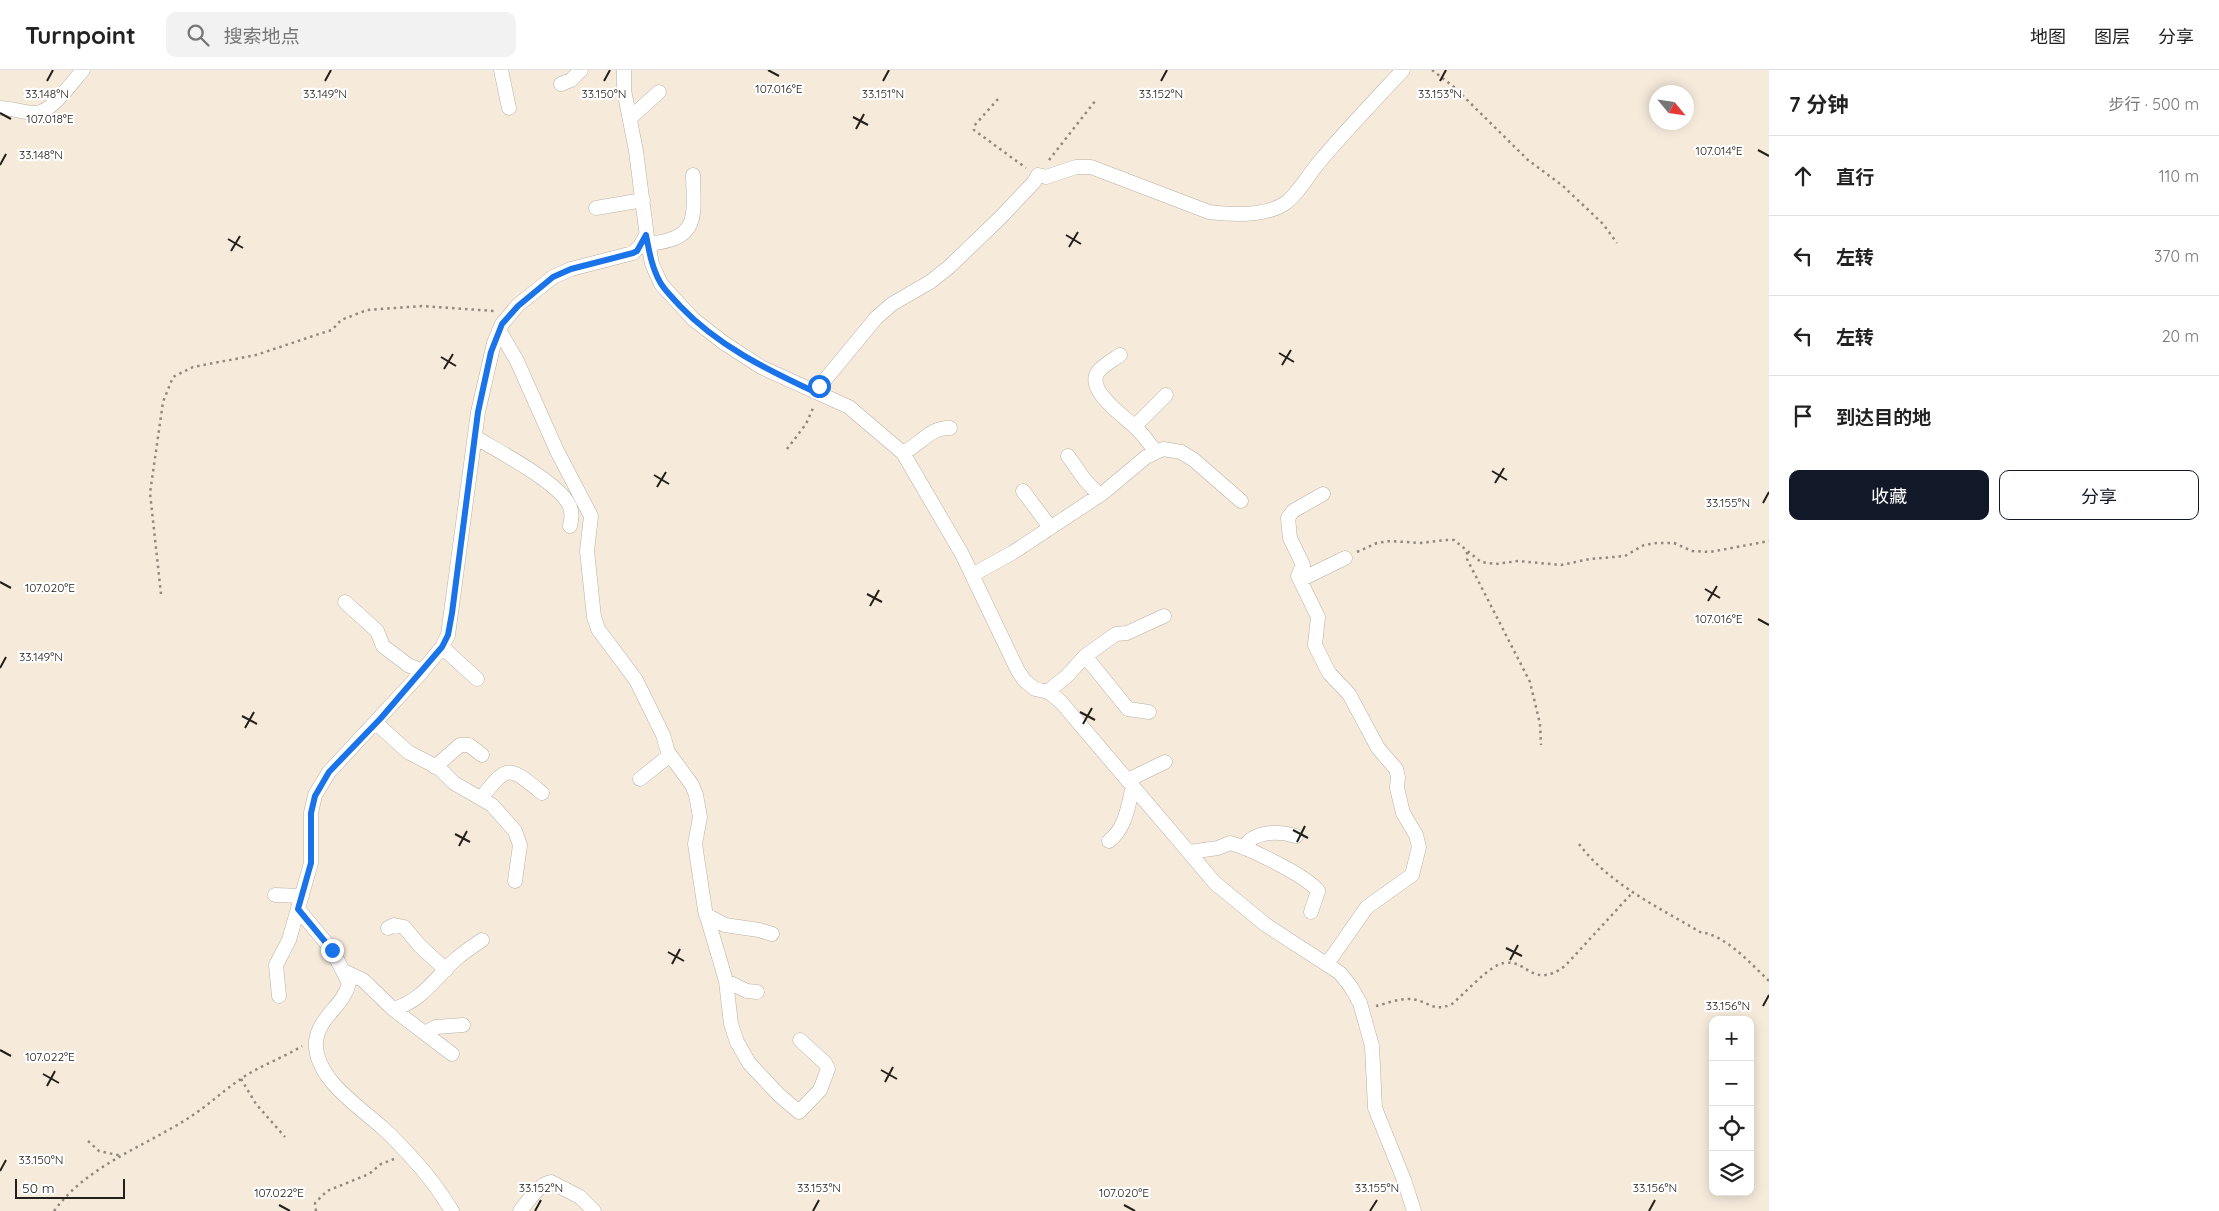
<!DOCTYPE html>
<html lang="zh">
<meta charset="utf-8">
<style>
:root{--surface:#fff;--page:#f2f2f2;--text:#222;--muted:#767676;--line:#e0e0e0;--accent:#111827}
body{margin:0;font-family:Quicksand,"Noto Sans SC",sans-serif;background:var(--page);color:var(--text)}
.controls{position:absolute;right:15px;bottom:15px;display:grid;overflow:hidden;border-radius:10px;box-shadow:0 2px 12px #0003}
.controls button{width:45px;height:45px;display:grid;place-items:center;padding:0;border:0;border-bottom:1px solid var(--line);background:var(--surface);color:var(--text);font:25px sans-serif}
.compass{position:absolute;left:1649px;top:15px;width:45px;height:45px;border-radius:50%;background:var(--surface);box-shadow:0 2px 12px #0003;rotate:119deg}
.scale{position:absolute;left:15px;bottom:12px;width:110px;box-sizing:border-box;padding-left:5px;border:2px solid #23201a;border-top:0;font-size:14px;line-height:18px;white-space:nowrap;color:#23201a;-webkit-text-stroke:4px #fff;paint-order:stroke}
.stop{position:absolute;width:15px;height:15px;margin:-11px;border:4px solid #1a73e8;border-radius:50%;background:#fff}
.stop.end{background:#1a73e8;border-color:#fff;box-shadow:0 1px 5px #0008}
.list{margin:0;padding:0;list-style:none}
h2{display:flex;justify-content:space-between;align-items:center;height:65px;margin:0;padding:0 20px;font-size:21px}
h2 small{font-size:16px;font-weight:400;color:var(--muted)}
.list li{display:grid;grid-template-columns:32px 1fr auto;gap:15px;align-items:center;box-sizing:border-box;height:80px;padding:0 20px;border-top:1px solid var(--line)}
.list b{display:block;font-size:19px;white-space:nowrap}
.list em{font-size:16px;font-style:normal;color:var(--muted)}
.actions{display:flex;gap:10px;padding:15px 20px}
.actions a{flex:1;padding:11px 0;border:1px solid var(--accent);border-radius:10px;text-align:center;font-size:18px;color:var(--accent)}
.actions .main{background:var(--accent);color:#fff}
.icon{flex:none;width:28px;height:28px;fill:none;stroke:currentColor;stroke-width:2;stroke-linecap:round;stroke-linejoin:round}
.map{position:relative;flex:none;width:1769px;height:1141px;overflow:hidden}
header{display:flex;align-items:center;gap:30px;box-sizing:border-box;height:70px;padding:0 25px;background:var(--surface);border-bottom:1px solid var(--line)}
header strong{font-size:24px}
nav{display:flex;gap:28px;margin-inline-start:auto;font-size:18px}
.search{width:350px;height:45px;background:var(--page);display:flex;align-items:center;gap:12px;box-sizing:border-box;padding:0 18px;border-radius:10px;color:var(--muted);font-size:19px}
main{display:flex}
aside{flex:1;background:var(--surface)}
.map>svg:first-child{display:block}
</style>
<header>
<strong>Turnpoint</strong>
<div class="search"><svg class="icon" aria-label="search" viewBox="0 0 24 24"><circle cx="10" cy="10" r="6"/><path d="M15 15l6 6"/></svg>搜索地点</div>
<nav><a>地图</a><a>图层</a><a>分享</a></nav>
</header>
<main>
<div class="map">
<svg width="1769" height="1141" viewBox="0 0 1769 1141">
<rect width="100%" height="100%" fill="#f6ebdb"/>
<g fill="none" stroke-linecap="round" stroke-linejoin="round">
<g stroke="#bbb0a1" stroke-width="15">
<path id="minor" d="M501 0 509 38
M624 0V20L636 81 647 167 652 194 661 214 693 249 724 273 761 297 849 337 903 383 962 484 1018 601 1025 611 1035 619 1049 622 1061 632 1215 813 1266 855 1340 903 1351 917 1360 933 1372 976 1375 1038 1404 1110 1414 1141
M561 14 571 10 581 0
M0 38C12 38 24 43 36 43 52 42 72 12 83 0
M630 48 659 22
M596 138 643 130
M648 174C700 169 694 147 693 105
M499 260 517 291 557 381 591 446 587 481 594 547 598 559 636 610 663 665 668 682 692 715 696 725 700 747 695 774 705 840 726 911 731 954 737 972 749 993 779 1025 799 1042 820 1020 828 999 825 993 800 970
M1120 285C1113 290 1103 295 1098 302 1085 320 1125 347 1135 357 1143 364 1149 373 1155 381
M815 322 876 248 892 234 930 212 949 197 1001 147 1034 112 1038 105 1046 107 1076 97H1091L1209 142C1232 145 1263 147 1284 134 1297 126 1310 102 1321 90 1347 59 1375 30 1403 0
M1135 356 1166 325
M475 367C498 381 556 411 568 433 573 440 572 448 570 456
M903 383C921 374 930 357 950 358
M1068 386 1085 410 1099 425
M1023 421 1050 457
M1323 424 1293 441 1288 448 1290 468 1303 495 1298 506 1318 547 1315 575 1329 603 1349 624 1378 678 1396 699 1398 707 1397 718 1403 743 1416 765 1419 777 1412 805 1367 837 1327 894
M972 505 1012 483 1103 423 1146 387 1163 379 1181 382 1194 390 1241 431
M1300 510 1345 488
M345 532 377 561 383 576 408 595 422 601
M442 577 477 609
M1085 586 1128 639 1149 642
M1047 622 1067 606 1085 586 1116 564 1127 563 1164 546
M376 653 408 682 439 698 454 713 492 735 515 761 520 775 515 811
M435 697 460 675H469L482 685
M640 709 670 685
M1128 710 1165 692
M482 727C508 694 509 696 542 723
M1109 771C1126 758 1128 736 1133 716
M1244 778C1253 760 1280 761 1296 766
M1189 782 1218 778 1230 773C1249 778 1307 806 1318 821L1311 842
M275 825 302 826
M298 839 332 880 349 913C344 936 319 946 316 971 313 1008 360 1037 384 1059 394 1068 404 1079 413 1089 428 1105 441 1123 452 1141
M706 845 725 855 759 860 772 864
M388 858 394 855 404 857 420 876 446 900
M344 901 363 910 393 939 452 984
M726 911 747 921 757 922
M279 926 276 895 289 870 311 793V743L315 725 329 702 420 604 442 577 448 565 478 342 494 273 502 254 518 235 553 207 571 199 633 183 640 176 646 165
M393 939C421 932 436 907 456 889 464 882 473 876 482 870
M425 963 436 957 463 955
M520 1141C529 1131 537 1115 551 1112L580 1127 594 1141"/>
</g>
<path stroke="#91897e" stroke-width="2.5" stroke-dasharray="2.5 4" stroke-linecap="butt" d="M1432 0 1454 17 1528 90 1563 116 1603 154 1617 173
M998 29 974 56V60L1026 98
M1049 90 1096 30
M787 379 806 354 814 336
M1357 482 1377 473 1390 471 1421 473 1445 470H1454L1481 492 1496 494 1518 491 1561 495 1590 489 1625 486 1644 475 1657 473H1674L1692 481 1710 482 1769 471
M1467 482V489L1530 612 1540 654 1541 675
M161 524 150 423 163 332 173 307 193 297 256 285 319 264 332 260 341 250 367 240 422 236 494 241
M1579 774C1609 814 1658 837 1700 862 1726 865 1751 894 1769 911
M1376 936C1385 934 1397 929 1407 929 1426 928 1432 944 1452 934 1464 924 1491 894 1504 893 1528 889 1532 920 1565 896L1633 822
M241 1009 256 1034 285 1067
M88 1071 99 1081 122 1086
M54 1141C87 1096 141 1078 187 1049 206 1037 223 1021 242 1008 261 995 283 988 302 976
M316 1141 315 1133 327 1121 369 1104 381 1094 394 1089"/>
<use href="#minor" stroke="#fff" stroke-width="14"/>
</g>
<g fill="none" stroke-linecap="round" stroke-linejoin="round">
<path stroke="#1a73e8" stroke-width="6" d="M332 880 298 839 311 793V743L315 726 329 702 381 648 442 577 448 565 452 543 478 342 491 282 502 254 518 236 553 207 571 199 633 183 637 181 646 165C649 181 652 198 660 212 665 221 674 229 680 236 718 276 766 299 815 322L819 316"/>
</g>
<path fill="none" stroke="#23201a" stroke-width="2" d="M768 0 779 6M47 11 53 0M325 11 331 0M604 11 610 0M883 11 889 0M1161 11 1167 0M1440 11 1446 0M0 43 11 49M853 47 868 55M856 59 864 44M1758 80 1769 86M0 95 6 84M1066 165 1081 174M228 169 243 178M1069 177 1078 162M231 181 240 166M1279 283 1294 292M441 287 456 296M1282 295 1291 280M444 299 453 284M1492 401 1507 410M654 405 669 414M1495 413 1504 398M657 417 666 402M1763 433 1769 422M0 512 11 518M1705 519 1720 528M867 524 882 532M1708 531 1717 516M870 536 879 520M1758 549 1769 555M0 598 6 587M1080 642 1095 650M242 646 257 654M1083 654 1092 638M245 658 254 642M1293 760 1308 768M455 764 470 772M1297 772 1305 756M459 776 467 761M1506 878 1522 886M668 882 684 891M1510 890 1518 875M672 894 680 879M1763 936 1769 925M0 980 11 986M881 1000 897 1009M43 1004 59 1013M885 1012 893 997M47 1016 55 1001M0 1101 6 1090M279 1135 290 1141M1124 1135 1135 1141M535 1141 541 1130M813 1141 819 1130M1370 1141 1377 1130M1649 1141 1655 1130"/>
<g font-size="12" text-anchor="middle" fill="#23201a" stroke="#fff" stroke-width="4.5" stroke-linejoin="round" paint-order="stroke">
<text x="779" y="23">107.016°E</text>
<text x="47" y="28">33.148°N</text>
<text x="325" y="28">33.149°N</text>
<text x="604" y="28">33.150°N</text>
<text x="883" y="28">33.151°N</text>
<text x="1161" y="28">33.152°N</text>
<text x="1440" y="28">33.153°N</text>
<text x="50" y="53">107.018°E</text>
<text x="1719" y="85">107.014°E</text>
<text x="41" y="89">33.148°N</text>
<text x="1728" y="437">33.155°N</text>
<text x="50" y="522">107.020°E</text>
<text x="1719" y="553">107.016°E</text>
<text x="41" y="591">33.149°N</text>
<text x="1728" y="940">33.156°N</text>
<text x="50" y="991">107.022°E</text>
<text x="41" y="1094">33.150°N</text>
<text x="541" y="1122">33.152°N</text>
<text x="819" y="1122">33.153°N</text>
<text x="1377" y="1122">33.155°N</text>
<text x="1655" y="1122">33.156°N</text>
<text x="279" y="1127">107.022°E</text>
<text x="1124" y="1127">107.020°E</text>
</g>
</svg>
<div class="controls">
<button>+</button>
<button>−</button>
<button><svg class="icon" aria-label="locate" viewBox="0 0 24 24"><circle cx="12" cy="12" r="6"/><path d="M12 2v4M12 18v4M2 12h4M18 12h4"/></svg></button>
<button><svg class="icon" aria-label="layers" viewBox="0 0 24 24"><path d="M12 4l9 5-9 5-9-5zM3 14l9 5 9-5"/></svg></button>
</div>
<svg class="compass" viewBox="-18 -18 36 36"><path d="M0-13l5 13h-10z" fill="#e53935"/><path d="M0 13l5-13h-10z" fill="#767676"/></svg>
<div class="scale">50 m</div>
<div class="stop" style="left:819px;top:316px"></div>
<div class="stop end" style="left:332px;top:880px"></div>
</div>
<aside>
<h2>7 分钟<small>步行 · 500 m</small></h2>
<ul class="list">
<li><svg class="icon" aria-label="ahead" viewBox="0 0 24 24"><path d="M12 20V5M6 11l6-6 6 6"/></svg><div><b>直行</b></div><em>110 m</em></li>
<li><svg class="icon" aria-label="left" viewBox="0 0 24 24"><path d="M17 20v-9H6M10 6l-5 5 5 5"/></svg><div><b>左转</b></div><em>370 m</em></li>
<li><svg class="icon" aria-label="left" viewBox="0 0 24 24"><path d="M17 20v-9H6M10 6l-5 5 5 5"/></svg><div><b>左转</b></div><em>20 m</em></li>
<li><svg class="icon" aria-label="arrive" viewBox="0 0 24 24"><path d="M6 21V4h12l-3 4 3 4H6"/></svg><div><b>到达目的地</b></div></li>
</ul>
<div class="actions"><a class="main">收藏</a><a>分享</a></div>
</aside>
</main>
